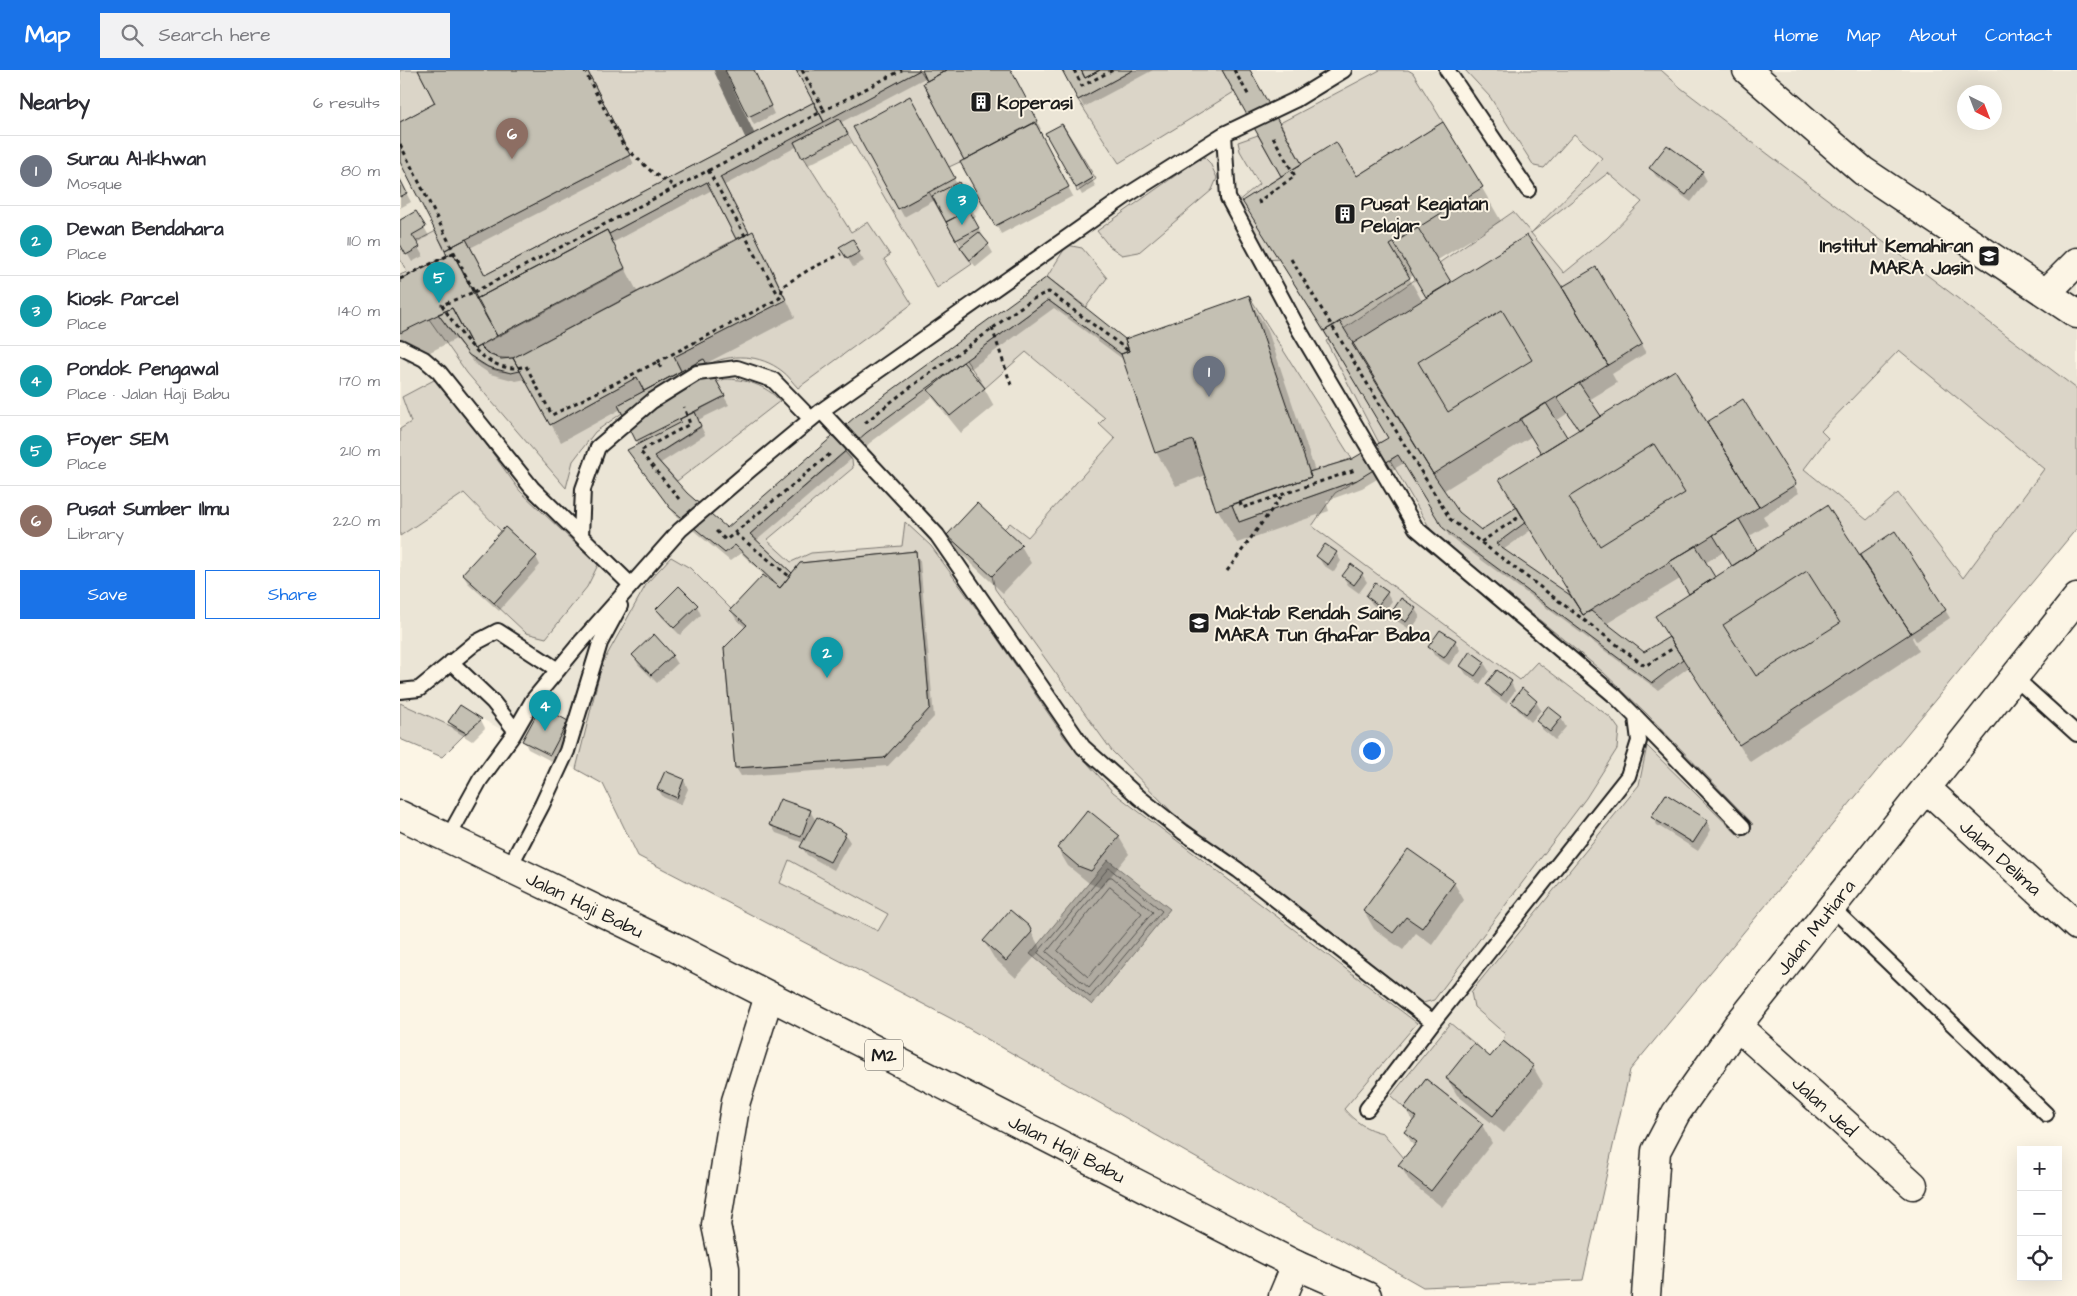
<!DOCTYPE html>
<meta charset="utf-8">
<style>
:root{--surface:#fff;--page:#f2f2f3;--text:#2b2b33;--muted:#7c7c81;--line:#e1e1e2;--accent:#1a73e8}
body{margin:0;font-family:"Architects Daughter",sans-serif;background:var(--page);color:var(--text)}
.controls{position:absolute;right:15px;bottom:15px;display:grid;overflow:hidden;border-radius:0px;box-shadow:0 5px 20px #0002}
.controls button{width:45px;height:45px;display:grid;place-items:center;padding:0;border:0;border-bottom:1px solid var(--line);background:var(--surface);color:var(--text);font:25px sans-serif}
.compass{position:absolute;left:1557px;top:15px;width:45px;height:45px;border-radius:50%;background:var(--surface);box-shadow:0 5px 20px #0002;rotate:138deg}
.you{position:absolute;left:971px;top:680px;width:18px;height:18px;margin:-12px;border:4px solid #fff;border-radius:50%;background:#1a73e8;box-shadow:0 0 0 8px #1a73e833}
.badge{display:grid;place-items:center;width:32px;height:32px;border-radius:50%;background:var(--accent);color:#fff;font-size:16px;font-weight:700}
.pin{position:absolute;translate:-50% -41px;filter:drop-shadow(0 1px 2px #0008)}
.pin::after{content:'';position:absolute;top:26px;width:18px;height:15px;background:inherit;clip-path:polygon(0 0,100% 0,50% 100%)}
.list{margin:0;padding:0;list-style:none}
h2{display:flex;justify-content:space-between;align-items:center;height:65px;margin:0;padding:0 20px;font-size:21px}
h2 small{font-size:16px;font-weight:400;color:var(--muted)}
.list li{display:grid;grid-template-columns:32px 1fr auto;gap:15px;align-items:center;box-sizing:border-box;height:70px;padding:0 20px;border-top:1px solid var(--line)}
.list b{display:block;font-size:19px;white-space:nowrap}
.list p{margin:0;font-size:16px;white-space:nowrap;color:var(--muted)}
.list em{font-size:16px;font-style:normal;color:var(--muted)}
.actions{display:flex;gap:10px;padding:15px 20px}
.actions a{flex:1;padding:11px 0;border:1px solid var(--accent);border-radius:0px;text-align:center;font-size:18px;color:var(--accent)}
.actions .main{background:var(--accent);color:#fff}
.icon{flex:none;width:28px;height:28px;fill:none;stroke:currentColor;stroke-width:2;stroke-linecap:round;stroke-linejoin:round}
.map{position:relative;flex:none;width:1677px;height:1226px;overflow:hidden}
header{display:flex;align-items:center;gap:30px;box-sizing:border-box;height:70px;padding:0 25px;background:var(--accent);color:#fff}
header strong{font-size:24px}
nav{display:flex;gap:28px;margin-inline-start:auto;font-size:18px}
.search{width:350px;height:45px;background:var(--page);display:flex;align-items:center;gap:12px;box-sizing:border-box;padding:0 18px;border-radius:0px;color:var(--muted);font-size:19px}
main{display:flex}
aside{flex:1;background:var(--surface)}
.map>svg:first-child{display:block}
</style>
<header>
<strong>Map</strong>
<div class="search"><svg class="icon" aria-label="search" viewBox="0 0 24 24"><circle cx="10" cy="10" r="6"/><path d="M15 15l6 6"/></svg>Search here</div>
<nav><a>Home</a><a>Map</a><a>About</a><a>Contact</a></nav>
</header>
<main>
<aside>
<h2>Nearby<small>6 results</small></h2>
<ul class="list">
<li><span class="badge" style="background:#6b7280">1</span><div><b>Surau Al-Ikhwan</b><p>Mosque</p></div><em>80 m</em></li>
<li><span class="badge" style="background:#0f9aa8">2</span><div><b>Dewan Bendahara</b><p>Place</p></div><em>110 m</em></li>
<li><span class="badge" style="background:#0f9aa8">3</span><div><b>Kiosk Parcel</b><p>Place</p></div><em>140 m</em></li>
<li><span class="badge" style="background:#0f9aa8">4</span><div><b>Pondok Pengawal</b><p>Place · Jalan Haji Babu</p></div><em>170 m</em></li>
<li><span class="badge" style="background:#0f9aa8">5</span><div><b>Foyer SEM</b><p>Place</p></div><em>210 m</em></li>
<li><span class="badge" style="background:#8d6e63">6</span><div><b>Pusat Sumber Ilmu</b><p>Library</p></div><em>220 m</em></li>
</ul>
<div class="actions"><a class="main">Save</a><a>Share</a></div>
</aside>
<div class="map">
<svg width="1677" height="1226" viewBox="0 0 1677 1226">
<rect width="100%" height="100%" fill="#fcf5e5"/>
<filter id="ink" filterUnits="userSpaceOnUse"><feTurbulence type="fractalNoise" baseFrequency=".02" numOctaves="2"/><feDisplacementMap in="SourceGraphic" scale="10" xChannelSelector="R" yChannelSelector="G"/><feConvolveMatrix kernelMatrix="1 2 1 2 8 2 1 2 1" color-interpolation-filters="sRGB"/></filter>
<g filter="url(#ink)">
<path fill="#ebe5d6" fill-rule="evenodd" d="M0 0H1677V458L1230 1000 1183 1210 1023 1217 552 949 238 786 203 714 82 649 42 687 0 669ZM1564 22H1594V52H1564Z"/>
<path fill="#dbd5c8" stroke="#7c7872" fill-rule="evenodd" d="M0 0H18L35 33 0 52Z
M187 0H396L414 32 85 205 66 169 230 85Z
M520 0 527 11 523 13 564 90 549 97 498 139 529 122 560 177 572 194 537 218 439 49 394 72 451 162 468 152 490 185 484 189 512 234 398 318C393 313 388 305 382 301 360 284 331 283 307 295L303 289 281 301 274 287 386 230 353 162 349 163 320 107Z
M733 0H822L834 22 719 93 678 30Z
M980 0H1008L1013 3 1043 52 957 106 902 94 880 53Z
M1065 0H1261L1281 18 1677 319V458L1230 1000 1183 1210 1023 1217 552 949 238 786 203 714 176 699 202 594 247 513 271 487 290 498 347 555 324 578 335 698 483 688 530 638 516 481 400 493 392 503 350 464 445 382 452 390 453 398 367 470 391 492 411 483 502 476 505 452 531 476 586 552 665 668 713 722 1017 953 944 1039C954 1051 967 1060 983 1063L1031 1120 1083 1054 1026 1009 1004 1038 991 1026 1050 953 1074 973 1046 1009 1093 1046 1133 996 1103 971 1105 964 1074 937 1071 922 1239 715 1247 676 1341 768 1353 754 1247 644 1203 602 1041 469 1031 460 990 390 995 387 985 370 979 373 926 271 1113 142 1131 163 1188 105 1202 88 1174 64 1144 98 1134 96 1090 27ZM1208 103 1242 132 1207 168 1164 203 1131 163ZM1499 280 1644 399 1563 508 1498 423 1467 450 1404 399 1428 368 1421 361ZM1266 724 1307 750 1293 773 1251 747ZM389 790 488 844 478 861 380 813Z
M662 54 696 109 677 122 676 118 693 108Z
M858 65 881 106 861 119 879 189 867 190 837 132 859 114 840 81 838 72Z
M803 86 810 93 817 108 812 120 739 182 722 185 709 176 697 161Z
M307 112 336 169 113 288C98 289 90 286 80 276L225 199 209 164Z
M36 161 47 186 0 209V205L7 202 0 189V180Z
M667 175 682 178 707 208 686 237 647 207Z
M849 226 952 389 909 402Z
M648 230 721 284 793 370 813 432 832 435 839 452 957 410 935 423 912 456 1120 610 1137 592 1211 648 1219 659 1217 679 1186 728 1034 930 1023 933 773 743 712 681 595 519 592 506 621 475 604 459 610 453 628 467 715 369 699 354 705 348 626 282 585 318 566 290Z
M38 244C59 272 78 308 120 301L150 355 237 307 244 321 218 335 222 343 195 362 173 391 166 418 67 303 29 249Z
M325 309C345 309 366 315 380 331L277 411 254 386 301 357 295 342 325 326 317 312Z
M34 310 46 319 120 421 198 495 187 517 146 568 126 563 94 533 136 486 105 457 101 461 64 423 0 466V359L11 352 2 327Z
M0 633 66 663 42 687 0 669Z"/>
<path fill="#b0aba1" stroke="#75726c" d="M708 790 770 839 692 935 630 884Z"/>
<path fill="#0003" fill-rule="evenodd" d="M19 0H186L234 94 70 178 85 207 415 33 397 0H610L641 59 638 61 673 126 601 164 562 92 566 90 527 7 440 53 452 73 408 95 398 76 323 116 349 165 353 163 363 180 395 247 305 294 329 335 298 350 305 365 259 394 286 424 327 459 647 208 725 270 848 227 868 261 915 401 953 391 989 368 863 164 883 107 823 0H849L902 95 956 108 1082 118 1101 151 1036 191 1050 214 1161 219 1195 198 1246 283 1212 304 1217 313 1189 330 1201 348 1307 354 1343 331 1399 423 1363 446 1368 455 1348 467 1357 482 1462 491 1545 540 1550 548 1516 571 1513 566 1512 568 1519 581 1350 692 1289 597 1258 620 1049 466 1004 393 962 418 926 431 929 441 837 473 818 440 806 405 776 416 756 382 724 290 654 238 569 300 584 318 594 336 561 363 532 327 471 372 356 471 393 504 515 483 520 491 534 647 488 696 341 706 336 698 346 558 336 549 331 540 365 506 341 483 330 491 276 446 233 388 239 375 221 339 161 372 126 309 116 311 90 304 75 294 56 269 8 293 0 279V211L49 187 0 89V77L2 78 0 73V53L37 34ZM312 120 339 171 238 223 212 173ZM1014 205 1028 228 1022 231 1009 208ZM1168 343 1180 360 1166 369 1156 351ZM1132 366 1143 384 1118 438 1081 461 1058 443 1043 421ZM1131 460 1173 528 1103 480ZM1325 481 1334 497 1315 509 1305 493ZM1280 509 1290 525 1270 568 1244 583 1206 554Z
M327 0H354L374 44 354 55Z
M664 0H753L684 37Z
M509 28 557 114 563 122 576 147 573 149 593 183 576 197 567 186 535 130 504 147 455 58Z
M662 55 696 117 682 125 647 63Z
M1267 76 1302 102 1307 111 1291 132 1256 106 1251 98Z
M0 111 11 132 0 138Z
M16 143 29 166 16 174 23 186 12 192 0 171V151Z
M452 171 464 191 453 197 441 177Z
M549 465 621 476 631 493 603 523 559 482Z
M936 483 941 491 934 502 923 495 918 486Z
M136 487 140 495 99 541 68 513 63 505Z
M951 495 962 504 967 512 959 523 948 515 943 506Z
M987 523 992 531 983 543 972 534 967 526Z
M297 536 301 545 280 565 262 547 257 539Z
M1015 539 1020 547 1011 560 997 551 993 543Z
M1055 571 1060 580 1049 595 1034 585 1030 577Z
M234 585 272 586 277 594 257 613 238 594Z
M1084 593 1089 601 1080 614 1066 604 1061 596Z
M1111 612 1115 621 1106 633 1092 623 1087 614Z
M1113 632H1136L1141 640 1131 652 1118 640Z
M141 638 168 652 172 660 155 693 128 679 124 671Z
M1148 638 1161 648 1166 657 1155 670 1142 659 1138 651Z
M81 650 85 658 72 671 54 660 49 652Z
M266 702 284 710 288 719 281 735 263 727 258 719Z
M410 741 416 751 445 764 450 772 434 800 407 785 402 777 404 773 376 763 371 755Z
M1253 747 1307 751 1311 760 1298 781 1257 755Z
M719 767 729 784 701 818 689 813 668 796 658 779Z
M1054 813 1064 830 1032 875 1016 863 1003 880 974 859 964 841Z
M628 856 641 880 616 908 594 888 584 871Z
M1091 989 1133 997 1143 1014 1104 1063 1057 1025 1047 1008Z
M1026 1011 1082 1055 1092 1073 1042 1137 1010 1112 1000 1095 1014 1077 1005 1062 1013 1052 1005 1038Z"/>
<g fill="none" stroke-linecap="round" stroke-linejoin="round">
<path stroke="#575551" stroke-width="1" d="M709 798 762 841 690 927 638 883Z
M709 807H712L753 842 689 918 647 882Z
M710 817 742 843 688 907 658 881Z"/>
<path stroke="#75726c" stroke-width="10" d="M319 0 350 66"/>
</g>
<path fill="#c4c0b3" stroke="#1c1c1c" d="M18 0H187L230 85 45 180 0 92V79L2 78 0 74V52L35 33Z
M325 0H354L371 36 348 47Z
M396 0H520L424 52Z
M522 0H547L527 11Z
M547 0H611L638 51 564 90 523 13Z
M662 0H681L685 8 700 0H733L678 30Z
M681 0H700L685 8Z
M822 0H850L902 94 881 106Z
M510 26 555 108 498 139 453 57Z
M414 32 424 52 320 107 349 163 336 169 307 112 209 164 207 160 76 229 53 183 47 186 45 180 66 169 85 205Z
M439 49 448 64 402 88 394 72Z
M635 52 669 117 595 156 560 92Z
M1043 52 1083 117 990 175 1010 208 924 261 842 131 936 72 957 106Z
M662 54 693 108 676 118 645 63Z
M1267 75 1303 101 1286 125 1249 98Z
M0 109 7 123 0 127Z
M559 112 573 138 546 152 532 126Z
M569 140 579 158 556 170 546 152Z
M16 141 26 157 12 165 20 177 6 185 0 174V150Z
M1018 158 1051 212 1026 227 994 173Z
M207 160 225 198 97 266 76 229Z
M353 161 386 230 274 287 281 301 244 321 237 307 150 355 113 288Z
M579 162 589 174 570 190 560 177Z
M1127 165 1162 217 1208 295 1033 404 952 274Z
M453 169 460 182 447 189 439 177Z
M53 183 97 266 74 279 52 238 0 263V209Z
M1196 197 1242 274 1208 295 1162 217Z
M647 207 725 269 729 281 721 284 648 230 466 363 350 464 392 503 380 518 335 475 325 483 270 438 227 380 281 352 280 349 295 342 301 356 254 386 287 423 327 458 455 347Z
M849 225 911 407 816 440 793 370 755 383 721 284 729 281 725 269Z
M52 238 74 279 80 276 88 284 101 289 113 288 120 301 111 303 88 297 69 285 38 244Z
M1102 240 1132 290 1048 342 1018 292Z
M940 252 1033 404 1059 442 1081 460 1117 437 1126 452 1096 474 1170 525 1183 545 1191 541 1244 582 1269 567 1283 589 1252 613 1043 458 998 385 957 410 839 452 832 435 911 407 909 402 952 389 988 368 924 261Z
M304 289 325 326 236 371 218 335Z
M563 292 585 318 550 346 528 320Z
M1275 300 1359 437 1183 545 1099 409Z
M1179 313 1201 346 1179 360 1157 327Z
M1343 329 1396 414 1359 437 1307 352Z
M1146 333 1167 367 1141 383 1120 349Z
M1254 374 1285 423 1200 476 1169 427Z
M577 433 622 475 592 506 547 465Z
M1427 435 1511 563 1339 675 1255 546Z
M1339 449 1357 480 1332 496 1313 465Z
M105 457 137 486 94 533 62 504Z
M1495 461 1546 540 1511 563 1459 485Z
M925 474 937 482 928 495 916 486Z
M1296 476 1315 507 1289 524 1269 492Z
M516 481 530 638 484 688 335 698 324 578 347 555 330 540 363 505 380 518 400 493Z
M951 494 963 503 954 515 942 506Z
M1407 501 1440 553 1356 606 1323 555Z
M975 513 988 522 978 535 966 526Z
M279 516 298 535 274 558 256 539Z
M1001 528 1016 538 1006 552 991 543Z
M1040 560 1056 570 1044 588 1028 577Z
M254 564 273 585 251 605 232 585Z
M1070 581 1085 592 1075 606 1060 596Z
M1097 600 1112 611 1101 626 1086 614Z
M1122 618 1137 631 1126 644 1111 632Z
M60 635 82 649 66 663 48 652Z
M141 636 168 651 150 685 122 671Z
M1148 636 1162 647 1150 662 1136 651Z
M265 701 284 709 277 728 257 719Z
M1266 724 1308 750 1293 773 1251 747Z
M380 729 411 740 401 767 369 755Z
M688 740 720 766 691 801 678 796 657 778Z
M417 747 446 763 430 792 400 777Z
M1008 779 1055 812 1022 858 1006 847 993 863 963 841Z
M610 840 629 856 632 862 606 891 583 871Z
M1103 971 1134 996 1093 1046 1046 1008 1074 973 1090 987Z
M1026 1009 1083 1054 1031 1121 998 1095 1017 1072 1004 1062 1016 1047 1004 1038Z"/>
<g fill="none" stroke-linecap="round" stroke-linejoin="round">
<g stroke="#1c1c1c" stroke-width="18">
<path id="service" d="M1047 0 1128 120
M824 64 828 128 898 258 1016 458 1215 626 1236 647 1239 671 1228 706 1033 952 967 1039
M0 277 24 289 39 302 132 418 231 515
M421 341 537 465 683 677 740 728 783 762 838 800 1033 952
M181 466 183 419 198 377 252 331 297 303 337 298 373 310 411 349
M51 592 93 632 115 660
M1614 607 1677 664
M0 621 19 619 75 573 98 561 158 600
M1236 647 1343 757
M48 768 80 710 113 665 133 630 180 573 280 460 351 399 421 341 726 126 824 64 895 30 944 0
M109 798 142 735 167 681 200 573 220 536
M1431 837 1646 1044"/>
</g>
<g stroke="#1c1c1c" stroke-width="31">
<path id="minor" d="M1347 0 1463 101 1677 244
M1646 223 1677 192
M1526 718 1677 856
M1337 956 1513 1115
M325 1226V1198L316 1155 336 1031 369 926
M883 1226 896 1195
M1246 1226 1256 1081 1276 1043 1337 956 1677 528"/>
</g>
<g stroke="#1c1c1c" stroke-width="31">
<path id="primary" d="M0 745 270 875 896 1195 967 1226"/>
</g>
<path stroke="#1c1c1c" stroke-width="3" stroke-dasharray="4 4" stroke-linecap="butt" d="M184 0 223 75 253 103 276 117
M402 0 424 40
M674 0 682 16 713 0
M834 0 849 26
M0 74 74 222 42 235C59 262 87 308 126 296L152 345 257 292 261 298
M308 100 380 228
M860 134 859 131 895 106 872 65
M891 189 1050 449 1245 596 1275 577
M0 209 55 182
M74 222 502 0
M592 258 611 315
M257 292 380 228 383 216 410 199 441 184
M465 353C504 320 546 292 588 262 605 249 629 228 649 222L729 281
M279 429 240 381 290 354 284 337
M840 432 842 438 955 400
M316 461 326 470 430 384
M335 463 389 506
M1081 472 1122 445
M827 501 883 424"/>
<use href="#service" stroke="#fcf5e5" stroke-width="14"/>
<use href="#minor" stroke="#fcf5e5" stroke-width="28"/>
<use href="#primary" stroke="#fcf5e5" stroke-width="28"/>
</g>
</g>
<defs>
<g id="building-square" transform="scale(1.125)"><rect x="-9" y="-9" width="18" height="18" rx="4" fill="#1c1c1c" stroke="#fcf5e5"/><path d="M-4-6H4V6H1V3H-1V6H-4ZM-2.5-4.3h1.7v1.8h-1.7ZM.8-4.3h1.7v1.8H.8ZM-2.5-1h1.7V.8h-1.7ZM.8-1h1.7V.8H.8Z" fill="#fff"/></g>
<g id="school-square" transform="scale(1.125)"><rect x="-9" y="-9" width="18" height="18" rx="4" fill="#1c1c1c" stroke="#fcf5e5"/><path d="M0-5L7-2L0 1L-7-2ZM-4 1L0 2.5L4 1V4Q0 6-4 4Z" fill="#fff"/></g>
</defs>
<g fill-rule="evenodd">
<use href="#building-square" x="581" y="32"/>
<use href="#building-square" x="945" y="144"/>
<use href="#school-square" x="1589" y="186"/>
<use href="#school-square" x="799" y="553"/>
</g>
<g text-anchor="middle" stroke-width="4" stroke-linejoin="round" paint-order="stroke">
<rect fill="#fcf5e5" stroke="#5f5d58" stroke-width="1" x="465" y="969.5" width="38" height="31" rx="4"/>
<g font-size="18" font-weight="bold" fill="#1c1c1c">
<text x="484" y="991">M2</text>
</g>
<g font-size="19" font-weight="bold" fill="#1c1c1c" stroke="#fcf5e5" text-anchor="start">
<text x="597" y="39">Koperasi</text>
<text x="961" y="140">Pusat Kegiatan<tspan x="961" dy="22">Pelajar</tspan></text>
<text x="1573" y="182" text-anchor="end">Institut Kemahiran<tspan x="1573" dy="22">MARA Jasin</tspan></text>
<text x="815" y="549">Maktab Rendah Sains<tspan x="815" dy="22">MARA Tun Ghafar Baba</tspan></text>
</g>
<g font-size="19" fill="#1c1c1c" stroke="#fcf5e5">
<text transform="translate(1601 787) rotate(42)" y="7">Jalan Delima</text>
<text transform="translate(185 834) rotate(26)" y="7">Jalan Haji Babu</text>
<text transform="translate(1415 857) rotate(-52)" y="7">Jalan Mutiara</text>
<text transform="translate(1425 1036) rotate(42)" y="7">Jalan Jed</text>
<text transform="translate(667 1078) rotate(27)" y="7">Jalan Haji Babu</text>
</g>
</g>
</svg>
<div class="controls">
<button>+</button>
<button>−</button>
<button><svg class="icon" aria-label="locate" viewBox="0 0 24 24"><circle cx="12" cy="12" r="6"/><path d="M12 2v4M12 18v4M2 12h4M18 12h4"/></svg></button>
</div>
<svg class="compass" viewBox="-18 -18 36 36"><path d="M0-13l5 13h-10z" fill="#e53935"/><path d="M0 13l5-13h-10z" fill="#7c7c81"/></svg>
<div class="you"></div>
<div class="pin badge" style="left:809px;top:327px;background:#6b7280">1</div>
<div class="pin badge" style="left:427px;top:608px;background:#0f9aa8">2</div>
<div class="pin badge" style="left:562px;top:155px;background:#0f9aa8">3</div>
<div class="pin badge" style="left:145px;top:661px;background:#0f9aa8">4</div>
<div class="pin badge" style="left:39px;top:233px;background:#0f9aa8">5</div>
<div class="pin badge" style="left:112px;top:89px;background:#8d6e63">6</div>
</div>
</main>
